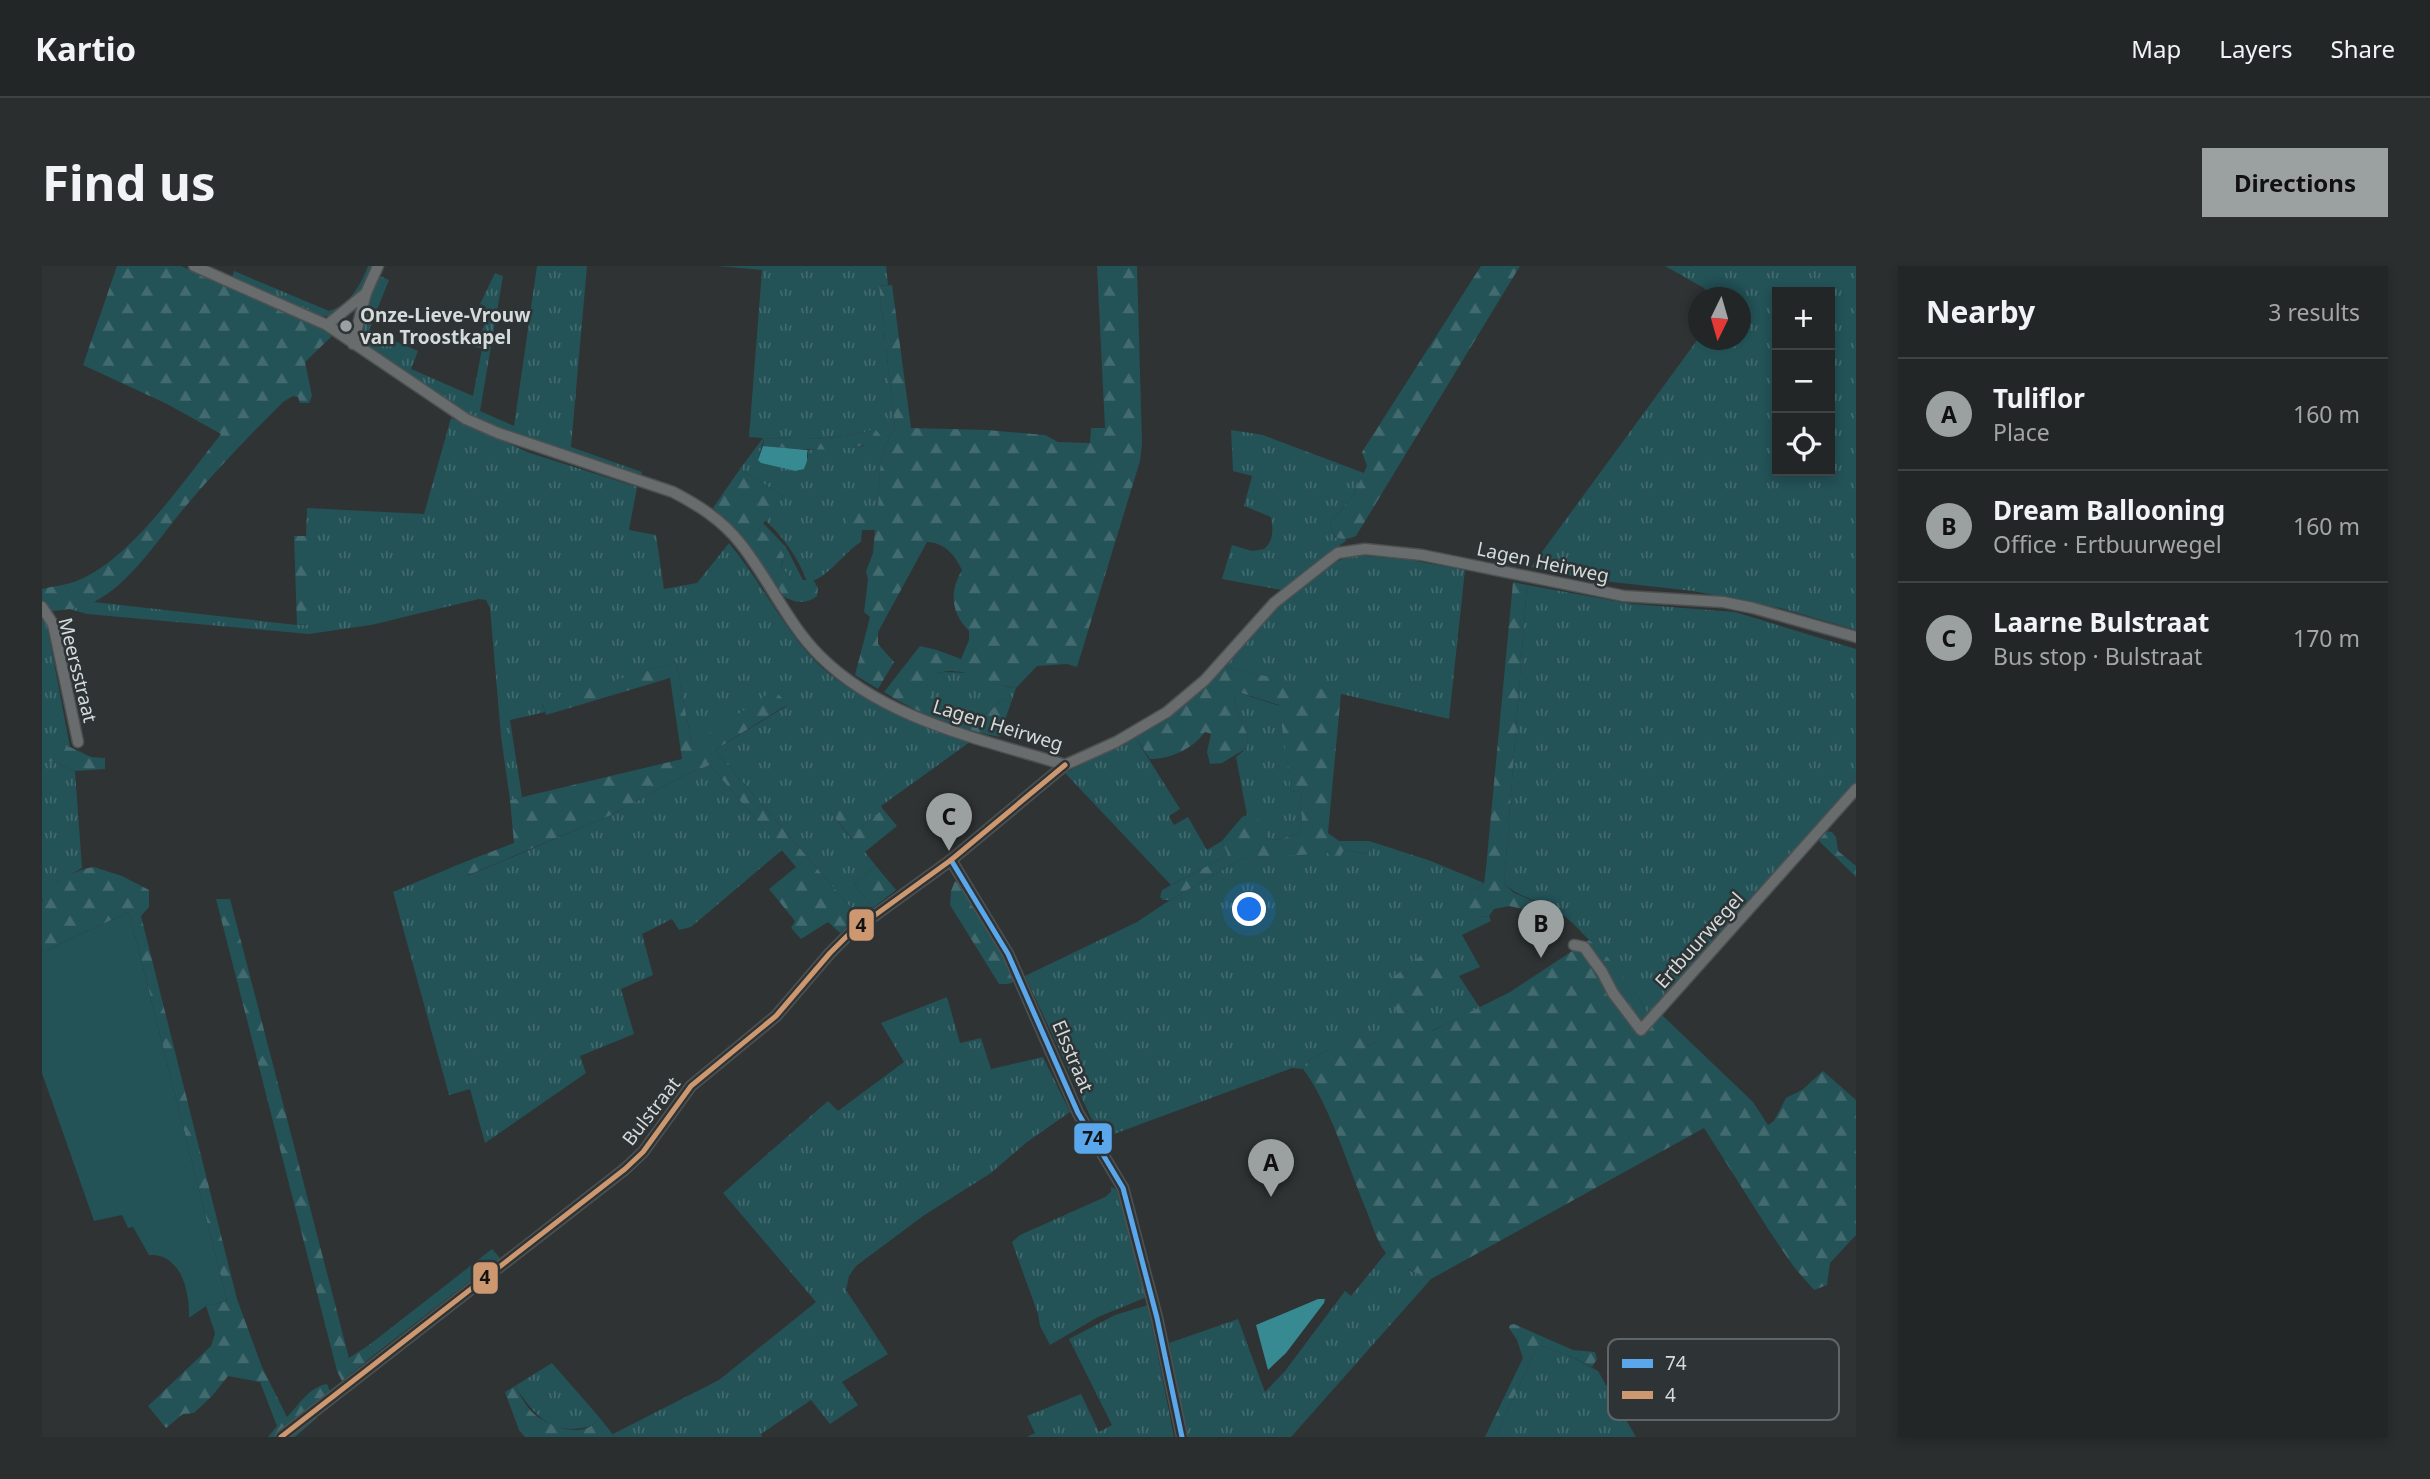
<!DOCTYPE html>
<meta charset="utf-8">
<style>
:root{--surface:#232627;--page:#2b2e2f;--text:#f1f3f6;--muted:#a3a5a7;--line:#404344;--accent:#9ba0a0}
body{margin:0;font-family:"Noto Sans",sans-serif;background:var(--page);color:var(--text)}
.controls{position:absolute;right:21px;top:21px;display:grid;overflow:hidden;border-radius:0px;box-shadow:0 4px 10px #0003}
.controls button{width:63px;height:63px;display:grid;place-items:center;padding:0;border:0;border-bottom:2px solid var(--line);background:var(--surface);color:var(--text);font:35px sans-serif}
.compass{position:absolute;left:1646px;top:21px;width:63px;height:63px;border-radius:50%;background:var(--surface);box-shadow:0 4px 10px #0003;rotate:185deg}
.you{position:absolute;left:1208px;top:644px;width:24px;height:24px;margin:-18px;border:5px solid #fff;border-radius:50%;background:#1a73e8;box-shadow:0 0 0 10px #1a73e833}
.badge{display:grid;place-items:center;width:46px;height:46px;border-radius:50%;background:var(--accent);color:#111;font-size:23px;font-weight:700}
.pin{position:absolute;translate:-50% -58px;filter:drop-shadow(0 2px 4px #0008)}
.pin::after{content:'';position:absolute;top:37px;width:24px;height:21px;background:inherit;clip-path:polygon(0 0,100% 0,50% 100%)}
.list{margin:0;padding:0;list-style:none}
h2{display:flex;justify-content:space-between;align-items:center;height:91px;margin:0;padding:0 28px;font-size:30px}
h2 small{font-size:23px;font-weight:400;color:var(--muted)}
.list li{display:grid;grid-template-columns:46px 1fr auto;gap:21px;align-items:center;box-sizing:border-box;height:112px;padding:0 28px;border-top:2px solid var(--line)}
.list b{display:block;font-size:26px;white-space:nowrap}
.list p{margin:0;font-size:23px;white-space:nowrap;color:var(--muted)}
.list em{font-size:23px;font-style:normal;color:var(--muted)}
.icon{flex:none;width:38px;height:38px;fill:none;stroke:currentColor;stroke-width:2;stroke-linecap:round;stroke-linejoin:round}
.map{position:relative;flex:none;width:1814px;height:1171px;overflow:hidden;border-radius:0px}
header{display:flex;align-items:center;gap:42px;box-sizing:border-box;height:98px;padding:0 35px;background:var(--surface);border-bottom:2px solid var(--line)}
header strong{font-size:33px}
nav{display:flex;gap:38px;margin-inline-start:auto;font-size:24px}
.intro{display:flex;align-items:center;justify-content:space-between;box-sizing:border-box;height:168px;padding:0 42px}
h1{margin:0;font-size:49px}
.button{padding:18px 32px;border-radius:0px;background:var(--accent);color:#111;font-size:24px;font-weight:700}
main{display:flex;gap:42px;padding:0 42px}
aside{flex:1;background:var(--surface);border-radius:0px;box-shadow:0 4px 10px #0003}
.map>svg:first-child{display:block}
</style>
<header>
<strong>Kartio</strong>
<nav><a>Map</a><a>Layers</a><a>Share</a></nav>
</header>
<div class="intro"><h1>Find us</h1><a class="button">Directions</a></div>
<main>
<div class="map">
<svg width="1814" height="1171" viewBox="0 0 1814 1171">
<defs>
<pattern id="grass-tufts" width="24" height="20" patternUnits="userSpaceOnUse" patternTransform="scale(1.75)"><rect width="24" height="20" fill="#235257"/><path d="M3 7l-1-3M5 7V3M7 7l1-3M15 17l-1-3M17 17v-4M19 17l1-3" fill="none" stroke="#426a6f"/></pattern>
<pattern id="forest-firs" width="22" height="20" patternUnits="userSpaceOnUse" patternTransform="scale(1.75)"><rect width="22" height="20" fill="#235257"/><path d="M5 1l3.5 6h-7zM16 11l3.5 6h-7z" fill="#426a6f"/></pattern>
</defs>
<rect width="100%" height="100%" fill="#2f3334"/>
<path fill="url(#grass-tufts)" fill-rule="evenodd" d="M326 0H333L322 23 289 50H280L272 47 190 12 192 5 287 45C308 39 319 18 326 0Z
M495 0H545L529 181 600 206 598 211 461 163 426 148 322 81C312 60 328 30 338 10L347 14 327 64 376 85 369 103 431 130 440 83 432 80 443 58 437 55 444 41 438 38 453 7 461 10 438 145 472 160Z
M676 0H844L846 19 837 20 853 162C835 186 838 215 836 243L806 263 820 264 819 276C802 286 784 315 765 316 756 291 742 272 723 254L741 230 698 203 721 172 707 171 720 4ZM833 163 822 180 765 184 766 191 753 205 719 197 716 193 722 172C759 174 797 174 833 163Z
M1623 0H1814V364L1738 342 1651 325 1543 313 1489 301 1656 73 1699 74V32L1669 31 1662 22ZM1735 26H1788V205H1735Z
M409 152 488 187 595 221 587 264 614 269 622 323 655 317 687 277C718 314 739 359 772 394 807 431 880 460 928 476L839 540 841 543 817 563 789 547 810 574 813 593 823 586 834 600 812 618 831 642 817 651 673 484 746 439 650 479 634 396 500 437 503 446 468 454 480 531 468 534 459 470 448 342 444 334 437 333 329 359 267 368 45 348 27 343 52 336 255 359 269 358V271L264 270 265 242 382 248Z
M1189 164 1221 169 1322 207 1311 230 1290 254 1289 266 1293 271 1305 274 1240 324 1180 313 1190 279 1210 285 1222 283C1232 275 1231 263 1229 251L1202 240 1210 210 1191 205Z
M721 257 744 281 762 316 750 313 739 301 741 295 717 263Z
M1313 289 1368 294 1423 304 1407 453 1183 401C1216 364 1264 301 1313 289Z
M1485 319 1590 338 1693 346 1814 383V517L1683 667 1607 749C1591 721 1570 696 1547 674 1537 664 1530 655 1519 648 1501 636 1478 632 1462 618Z
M0 350 5 360 28 481H0Z
M902 406 929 407 966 421 974 422 969 437 960 433C953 440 947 448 938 450 915 454 883 438 885 413L892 408Z
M1198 427 1238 440 1249 525 1258 526 1260 556 1257 568 1233 574 1224 572 1210 547 1205 549 1194 491 1205 482 1206 470 1192 440 1193 431Z
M1093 471 1138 543 1127 550 1132 559 1146 551 1165 584 1180 575 1186 589 1129 619 1023 507Z
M0 495H9L33 505 40 602 14 617 0 634Z
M668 499 740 584 649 661 637 664 630 653 600 668 611 709 579 723 592 768 538 790 544 807 443 877 428 823 407 829 351 626 420 597 425 610 569 549 643 509Z
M1327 575 1389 595 1442 617 1426 629 1437 651 1447 650 1449 655 1420 669 1438 701 1417 710 1438 742 1389 765 1370 738 1347 728 1362 760 1327 780 1316 769 1265 795 1261 803 1250 802 1072 868C1060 866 1056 861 1049 852L983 710 1095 656 1128 634 1199 593 1302 584 1327 588Z
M905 731 918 777 939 772 949 803 1001 791 1028 846 985 876 949 907 881 950 814 1000 807 1010 804 1024 846 1088 800 1116 816 1139 788 1158 769 1134 719 1168 720 1171H573L571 1168 677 1114 774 1036 681 927 786 835 796 845 862 796 839 757Z
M1069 921 1074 923 1079 937 1105 1031 1056 1051 1008 1079 998 1060 996 1048 970 976 978 969 1063 931 1069 926Z
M450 983 458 992 332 1089 327 1079Z
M1344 987 1368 1005 1389 1013 1249 1171H1144L1127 1077 1196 1053 1223 1126 1243 1105 1303 1025 1309 1030Z
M1106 1039 1132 1171H985L993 1167 985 1150 1039 1128 1057 1166 1070 1159 1027 1073 1073 1049Z
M1496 1079 1526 1089 1556 1105 1594 1171H1453Z
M510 1097 557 1151 549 1160C510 1171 492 1149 473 1120Z"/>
<path fill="url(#forest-firs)" d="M75 0H139L280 61 290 70 263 96 270 130 267 137H258L256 131 251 130 241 136C205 172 170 208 138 247 114 277 87 318 52 336 40 342 23 344 10 345L0 334V323C12 320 26 319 37 314 90 292 143 213 179 168L125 138 41 99Z
M1055 0H1095L1100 178 1098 195 1035 401 1025 398 995 400 974 422C945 419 914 392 885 413 884 438 915 454 938 450 947 448 953 440 960 433L969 437 957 471C916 462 878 449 842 426L878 380 895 384 919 393 927 374V365C909 347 907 326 920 304 912 288 903 277 885 276L836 366V378L852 396 836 423 813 409 828 351 822 346 826 314 824 305 831 287 833 264H806L805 241 836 243C838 214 835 186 853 162L837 20 850 19 869 162 945 164 1003 169 1016 176 1048 177 1049 162H1063Z
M1439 0H1478L1314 270C1304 274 1296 275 1289 266L1290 254 1311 230 1325 200 1320 186Z
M833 163 839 170 838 175C799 187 760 184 721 180L722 172C759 174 797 174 833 163Z
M698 203 741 230 717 263 733 276 742 289 739 301 750 313 772 315 776 322 775 330C764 339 751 337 740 329L696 265 671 242Z
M252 270H269L270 358 255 359Z
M1471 316 1485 319 1462 618 1472 627 1503 640 1495 646 1467 640 1452 643 1447 650 1437 651 1426 644V629L1442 617 1444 602Z
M634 396 650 479 732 424 746 438 673 484 817 651 798 667 786 656 759 673 749 662 753 655 727 623 754 601 668 499 643 509 569 549 424 610 420 597 472 577 468 534 640 493 628 412 504 449 500 436Z
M1183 401 1299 427 1286 567 1297 575H1327V588L1302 584 1298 591 1288 592 1286 587 1199 593 1128 634H1121L1118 631 1120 624 1186 589 1180 575 1200 551 1210 547C1217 555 1224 562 1224 572L1234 574 1257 568 1260 556 1258 526 1249 525 1237 439 1199 427 1193 431 1192 440 1206 470 1205 482 1180 497 1168 498 1165 486 1169 468 1163 466C1151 483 1128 493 1108 493L1093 471 1161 424Z
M0 481H28L49 491 63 492V503L33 505 9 495H0Z
M797 540 817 563 841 543 855 560 813 594 802 580 810 573 789 547Z
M1783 565 1790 566 1794 571 1796 585 1814 600V611L1777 575Z
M834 600 854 624 831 642 812 618Z
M52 601 80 610 107 624V641L99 650 195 1033 220 1101 245 1151C257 1139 267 1121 285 1118L288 1125 267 1144 275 1152 253 1171H226L235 1160 218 1116 186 1110 170 1130 152 1147 141 1148 124 1162 106 1140 169 1080 173 1067 164 1040 185 1035 87 646 0 686C0 671 0 651 0 636 4 618 35 603 52 601Z
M913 615 919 620 975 715 966 718H957L908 639 909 625Z
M174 633H188L307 1092 327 1079 332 1089 300 1115 295 1105Z
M1547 674C1572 694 1591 722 1607 749L1621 750 1711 836 1726 859 1732 855 1744 832 1760 824 1781 805 1814 834V969L1788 997 1785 1019 1772 1024 1752 1001 1728 966 1662 862 1389 1013C1373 1007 1354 1000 1343 986 1334 973 1329 955 1323 941 1307 902 1286 835 1261 803L1265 795 1317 768 1327 780 1361 760 1347 728 1345 716 1389 682 1402 679 1417 710 1370 738 1390 765 1468 726Z
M1472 1058 1531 1084 1553 1086 1555 1093 1550 1101 1526 1089 1496 1079 1453 1171H1443L1481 1092 1475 1074 1467 1062 1468 1059Z
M473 1120C478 1128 482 1137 488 1144 500 1157 532 1171 549 1160 552 1157 554 1154 557 1151L573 1171H483L477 1164 463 1126Z"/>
<path fill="#235257" d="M87 646 185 1035 164 1040 147 1052C148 1026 139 987 107 989L91 961 86 962 80 949 52 955 0 807V686Z"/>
<path fill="#378992" d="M721 180 765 184V195L762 203 753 205 719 197 716 194Z
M1276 1033H1283L1282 1037 1244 1087 1226 1104 1214 1059Z"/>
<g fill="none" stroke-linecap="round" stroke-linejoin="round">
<g stroke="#4d5051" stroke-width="13">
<path id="street" d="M152 0 285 59 424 153 456 167 631 226C656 239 680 254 698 277 727 313 745 357 778 390 842 454 940 473 1023 499L1074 476 1125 446 1163 414 1232 337 1289 292 1296 287 1323 283 1380 289 1582 330 1681 336 1711 342 1814 371
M285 59 324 27
M311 78 324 27 336 0
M0 341 11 358 36 476
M909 594 966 688 1036 847 1081 922 1115 1052 1140 1171
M1532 679 1542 681 1560 706 1571 727 1599 764 1814 523
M239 1171 583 903 601 886 649 820 734 750 788 687 807 668 909 594 1023 499"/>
</g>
<use href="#street" stroke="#696c6c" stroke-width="10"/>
<g stroke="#2e3435" stroke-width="10">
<path id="bus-1" d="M909 594 966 688 1036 847 1081 922 1115 1052 1140 1171"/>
</g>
<g stroke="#2e3435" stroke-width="10">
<path id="bus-2" d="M239 1171 583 903 601 886 649 820 734 750 788 687 807 668 909 594 1023 499"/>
</g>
<use href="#bus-1" stroke="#5aa8eb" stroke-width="5"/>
<use href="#bus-2" stroke="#cd976f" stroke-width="5"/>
</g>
<circle fill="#9ba0a0" stroke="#2e3435" stroke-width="2.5" cx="304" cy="60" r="7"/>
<g text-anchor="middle" stroke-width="5" stroke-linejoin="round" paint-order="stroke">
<g font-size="19" font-weight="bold" fill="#d5dada" stroke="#2e3435" text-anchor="start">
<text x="318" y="56">Onze-Lieve-Vrouw<tspan x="318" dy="22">van Troostkapel</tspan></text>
</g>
<g font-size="19" fill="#d5dada" stroke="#2e3435">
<text transform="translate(1501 296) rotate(12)" y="7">Lagen Heirweg</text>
<text transform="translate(36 404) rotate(76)" y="7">Meersstraat</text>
<text transform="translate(956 459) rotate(17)" y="7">Lagen Heirweg</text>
<text transform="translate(1657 674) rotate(-48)" y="7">Ertbuurwegel</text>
<text transform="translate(1031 790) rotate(67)" y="7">Elsstraat</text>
<text transform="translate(609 845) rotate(-52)" y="7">Bulstraat</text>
</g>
</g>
<rect x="1566" y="1073" width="231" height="81" rx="10" fill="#2e3435" stroke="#606667" stroke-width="2"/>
<rect x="1580" y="1093" width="31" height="9" fill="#5aa8eb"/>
<rect x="1580" y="1125" width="31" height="8" fill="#cd976f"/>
<g font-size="19" fill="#d5dada">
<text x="1623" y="1104">74</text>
<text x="1623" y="1136">4</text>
</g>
<g stroke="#2e3435" stroke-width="2.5">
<rect x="806" y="642" width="27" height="34" rx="7" fill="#cd976f"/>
<rect x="1031" y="856" width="40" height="33" rx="7" fill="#5aa8eb"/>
<rect x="430" y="995" width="27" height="34" rx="7" fill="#cd976f"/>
</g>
<g font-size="19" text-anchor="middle" font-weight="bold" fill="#111">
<text x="819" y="666">4</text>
<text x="1051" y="879">74</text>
<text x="443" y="1018">4</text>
</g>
</svg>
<div class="controls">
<button>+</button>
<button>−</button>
<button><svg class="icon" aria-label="locate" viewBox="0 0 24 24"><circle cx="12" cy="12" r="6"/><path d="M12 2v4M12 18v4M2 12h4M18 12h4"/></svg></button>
</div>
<svg class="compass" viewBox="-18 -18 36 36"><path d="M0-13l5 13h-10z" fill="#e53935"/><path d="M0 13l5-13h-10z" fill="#a3a5a7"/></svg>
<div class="you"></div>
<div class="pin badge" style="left:1229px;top:931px">A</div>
<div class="pin badge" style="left:1499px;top:692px">B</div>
<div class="pin badge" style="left:907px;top:585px">C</div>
</div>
<aside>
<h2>Nearby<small>3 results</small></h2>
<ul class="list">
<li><span class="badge">A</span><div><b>Tuliflor</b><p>Place</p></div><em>160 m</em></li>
<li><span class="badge">B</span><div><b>Dream Ballooning</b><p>Office · Ertbuurwegel</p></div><em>160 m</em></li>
<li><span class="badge">C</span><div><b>Laarne Bulstraat</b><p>Bus stop · Bulstraat</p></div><em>170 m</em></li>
</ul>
</aside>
</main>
